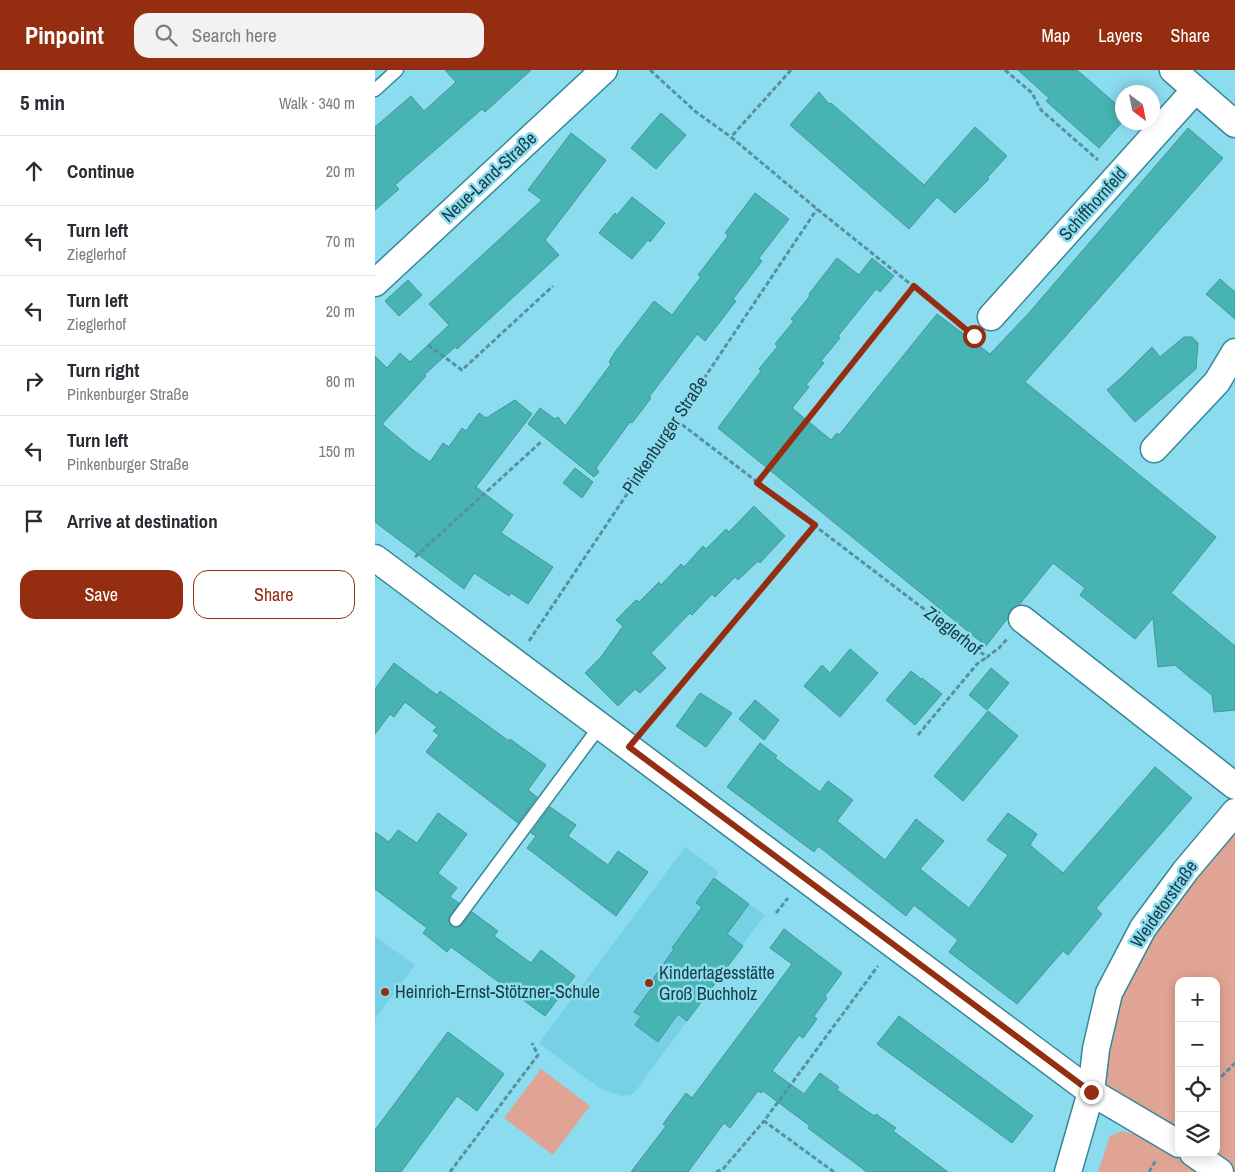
<!DOCTYPE html>
<meta charset="utf-8">
<style>
:root{--surface:#fff;--page:#f2f2f3;--text:#2b2b33;--muted:#7c7c81;--line:#e1e1e2;--accent:#952d11}
body{margin:0;font-family:"Archivo Narrow",sans-serif;background:var(--page);color:var(--text)}
.controls{position:absolute;right:15px;bottom:15px;display:grid;overflow:hidden;border-radius:10px;box-shadow:0 2px 12px #0003}
.controls button{width:45px;height:45px;display:grid;place-items:center;padding:0;border:0;border-bottom:1px solid var(--line);background:var(--surface);color:var(--text);font:25px sans-serif}
.compass{position:absolute;left:740px;top:15px;width:45px;height:45px;border-radius:50%;background:var(--surface);box-shadow:0 2px 12px #0003;rotate:148deg}
.stop{position:absolute;width:15px;height:15px;margin:-11px;border:4px solid #952d11;border-radius:50%;background:#fff}
.stop.end{background:#952d11;border-color:#fff;box-shadow:0 1px 5px #0008}
.list{margin:0;padding:0;list-style:none}
h2{display:flex;justify-content:space-between;align-items:center;height:65px;margin:0;padding:0 20px;font-size:21px}
h2 small{font-size:16px;font-weight:400;color:var(--muted)}
.list li{display:grid;grid-template-columns:32px 1fr auto;gap:15px;align-items:center;box-sizing:border-box;height:70px;padding:0 20px;border-top:1px solid var(--line)}
.list b{display:block;font-size:19px;white-space:nowrap}
.list p{margin:0;font-size:16px;white-space:nowrap;color:var(--muted)}
.list em{font-size:16px;font-style:normal;color:var(--muted)}
.actions{display:flex;gap:10px;padding:15px 20px}
.actions a{flex:1;padding:11px 0;border:1px solid var(--accent);border-radius:15px;text-align:center;font-size:18px;color:var(--accent)}
.actions .main{background:var(--accent);color:#fff}
.icon{flex:none;width:28px;height:28px;fill:none;stroke:currentColor;stroke-width:2;stroke-linecap:round;stroke-linejoin:round}
.map{position:relative;flex:none;width:860px;height:1102px;overflow:hidden}
header{display:flex;align-items:center;gap:30px;box-sizing:border-box;height:70px;padding:0 25px;background:var(--accent);color:#fff}
header strong{font-size:24px}
nav{display:flex;gap:28px;margin-inline-start:auto;font-size:18px}
.search{width:350px;height:45px;background:var(--page);display:flex;align-items:center;gap:12px;box-sizing:border-box;padding:0 18px;border-radius:15px;color:var(--muted);font-size:19px}
main{display:flex}
aside{flex:1;background:var(--surface)}
.map>svg:first-child{display:block}
</style>
<header>
<strong>Pinpoint</strong>
<div class="search"><svg class="icon" aria-label="search" viewBox="0 0 24 24"><circle cx="10" cy="10" r="6"/><path d="M15 15l6 6"/></svg>Search here</div>
<nav><a>Map</a><a>Layers</a><a>Share</a></nav>
</header>
<main>
<aside>
<h2>5 min<small>Walk · 340 m</small></h2>
<ul class="list">
<li><svg class="icon" aria-label="ahead" viewBox="0 0 24 24"><path d="M12 20V5M6 11l6-6 6 6"/></svg><div><b>Continue</b></div><em>20 m</em></li>
<li><svg class="icon" aria-label="left" viewBox="0 0 24 24"><path d="M17 20v-9H6M10 6l-5 5 5 5"/></svg><div><b>Turn left</b><p>Zieglerhof</p></div><em>70 m</em></li>
<li><svg class="icon" aria-label="left" viewBox="0 0 24 24"><path d="M17 20v-9H6M10 6l-5 5 5 5"/></svg><div><b>Turn left</b><p>Zieglerhof</p></div><em>20 m</em></li>
<li><svg class="icon" aria-label="right" viewBox="0 0 24 24"><path d="M7 20v-9h11M14 6l5 5-5 5"/></svg><div><b>Turn right</b><p>Pinkenburger Straße</p></div><em>80 m</em></li>
<li><svg class="icon" aria-label="left" viewBox="0 0 24 24"><path d="M17 20v-9H6M10 6l-5 5 5 5"/></svg><div><b>Turn left</b><p>Pinkenburger Straße</p></div><em>150 m</em></li>
<li><svg class="icon" aria-label="arrive" viewBox="0 0 24 24"><path d="M6 21V4h12l-3 4 3 4H6"/></svg><div><b>Arrive at destination</b></div></li>
</ul>
<div class="actions"><a class="main">Save</a><a>Share</a></div>
</aside>
<div class="map">
<svg width="860" height="1102" viewBox="0 0 860 1102">
<rect width="100%" height="100%" fill="#8cdcf0"/>
<path fill="#76d1e7" d="M310 777 344 802 322 833 356 858 374 834 390 845 260 1022 256 1025 246 1026 226 1019 164 973Z
M0 866 40 895 0 949Z"/>
<path fill="#e0a495" d="M860 742V1102H847L818 1083H841V911H804V1074L716 1022 734 923Z
M166 999 215 1036 178 1085 129 1048Z
M747 1061 769 1067 823 1102H723L735 1066Z"/>
<path fill="#47b3b3" stroke="#419898" d="M70 0H156L110 42 107 39 20 115 24 119 0 140V57L36 26 49 41 81 12Z
M643 0H702L748 40V51L724 78 671 31 674 28Z
M444 22 454 34 456 33 549 115 600 57 632 86 612 108 614 109 580 143 562 127 534 159 415 55Z
M286 43 311 65 281 99 256 78Z
M813 58 848 88 650 312 841 467 796 523 860 576V640L839 642 837 625 819 611 800 595 783 597 778 548 760 569 705 525 710 518 678 493 644 535 636 539 632 549 611 576 343 358 386 301 384 299 403 276 400 274 419 251 416 249 435 226 434 224 462 188 484 205 497 188 519 206 505 222 501 219 463 266 465 268 446 291 449 293 431 315 434 317 417 338 456 370 462 363 464 365 562 244 615 284 653 244Z
M196 63 231 90 170 170 184 185 82 279 80 277 49 305 51 306 7 354 38 380 55 392 68 373 74 377 87 358 91 361 104 343 111 348 140 330 157 344 101 417 138 445 126 463 178 497 153 534 136 523 134 526 99 503 89 519 0 452V286L12 298 25 283 35 292 74 255 54 234 167 130 153 120Z
M380 123 414 149 384 188 387 191 358 229 361 231 330 271 322 264 274 327 276 328 257 353 255 352 221 398 224 402 219 407 153 354 165 338 180 349 183 347 190 356 236 294 234 292 240 282 279 231 297 245 326 207 323 205 353 166 350 163Z
M257 127 290 153 275 172 273 170 257 189 224 163 240 143 242 145Z
M845 209 860 222V249L831 224Z
M33 210 47 225 24 246 10 231Z
M809 267H817L823 273 821 299 760 352 732 320 749 305 777 277 785 287Z
M200 398 218 412 207 428 188 413Z
M379 436 410 466 385 493 383 491 363 510 360 507 340 527 337 524 317 545 315 543 276 583 291 598 265 623 260 619 243 636 210 603 226 587 248 556 241 550 261 530 264 532 284 512 286 515 306 494 309 497 328 476 331 479 351 459 354 462Z
M475 579 503 603 465 647 429 616 447 595 455 603Z
M19 593 62 625 65 621 134 671 135 669 171 695 153 720 162 727 143 753 51 682 64 665 58 661 62 657 30 632 19 647 15 644 0 664V619Z
M616 598 634 613 612 640 594 625Z
M536 601 546 609 547 608 567 624 540 655 511 630Z
M325 623 357 643 331 677 301 656Z
M380 630 404 650 389 670 364 649Z
M613 641 643 666 588 731 559 706Z
M385 673 402 686 400 688 445 722 453 711 478 730 462 751 510 790 541 749 569 771 545 799 594 838 633 785 612 770 633 743 662 764 655 775 688 803 780 697 817 728 721 838 727 844 693 885 688 881 642 934 574 882 583 870 539 835 531 846 443 776 439 782 352 717Z
M175 737 201 755 193 766 233 795 243 781 273 802 241 846 152 778 161 766 156 763Z
M63 743 92 764 63 803 82 818 75 827 84 833 73 849 76 856 81 858 85 857 97 842 123 861 119 866 156 893 166 880 200 906 170 946 76 877 72 882 48 863 52 858 0 819V762L14 772 23 760 42 773Z
M339 808 374 834 352 864 368 876 312 951 303 944 283 972 260 955 266 946 259 942 281 912 278 909 299 879 297 878 327 837 321 833Z
M409 859 467 903 450 926 452 928 439 946 442 949 428 968 424 965 397 1001 429 1024 445 1003 464 1017 462 1020 499 1046 501 1044 521 1058 518 1061 573 1102H492L433 1058 435 1056 388 1021 386 1023 383 1021 355 1058 349 1053 313 1102H256L291 1056 288 1054 311 1023 317 1028 417 894 395 878Z
M524 946 658 1046 637 1073 502 974Z
M73 962 129 1004 102 1041 82 1026 26 1102H0V1060Z"/>
<g fill="none" stroke-linecap="round" stroke-linejoin="round">
<g stroke="#358799" stroke-width="15">
<path id="service" d="M0 20 22 0
M81 850 225 656"/>
</g>
<g stroke="#358799" stroke-width="29">
<path id="minor" d="M798 0 860 54
M0 213 229 0
M616 247 820 20
M779 379 842 312 860 282
M0 488 716 1022 804 1074
M647 549 860 716
M818 1083 845 1102
M693 1102 716 1022 721 979 734 923 768 858 811 800 860 742"/>
</g>
<path stroke="#5791a0" stroke-width="3" stroke-dasharray="5 2.5" stroke-linecap="butt" d="M275 0 321 42 356 67
M416 0 356 67 442 139 594 261
M630 0 657 23 666 40 723 90
M53 275 87 300 178 216
M301 350 612 587 624 578 632 569
M382 413 539 216
M40 487 167 371
M154 571 442 139
M270 657 440 455
M543 665 602 594 612 587
M401 843 413 828
M841 1012 860 993
M75 1102 163 985 157 973
M341 1102 348 1099 389 1051
M459 1102 389 1051 503 896
M774 1102 781 1090"/>
<use href="#service" stroke="#fff" stroke-width="12"/>
<use href="#minor" stroke="#fff" stroke-width="26"/>
</g>
<g fill="none" stroke-linecap="round" stroke-linejoin="round">
<path stroke="#952d11" stroke-width="6" d="M599 266 539 216 382 413 440 455 254 677 716 1022"/>
</g>
<g fill="#952d11" stroke="#8cdcf0" stroke-width="2">
<circle cx="274" cy="913" r="5"/>
<circle cx="10" cy="922" r="5"/>
</g>
<g text-anchor="middle" stroke-width="5" stroke-linejoin="round" paint-order="stroke">
<g font-size="18" fill="#193b43" stroke="#8cdcf0">
<text transform="translate(114 107) rotate(-43)" y="6">Neue-Land-Straße</text>
<text transform="translate(718 134) rotate(-48)" y="6">Schiffhornfeld</text>
<text transform="translate(290 365) rotate(-56)" y="6">Pinkenburger Straße</text>
<text transform="translate(578 561) rotate(38)" y="6">Zieglerhof</text>
<text transform="translate(789 834) rotate(-55)" y="6">Weidetorstraße</text>
</g>
<g font-size="18" fill="#193b43" stroke="#8cdcf0" text-anchor="start">
<text x="284" y="909">Kindertagesstätte<tspan x="284" dy="21">Groß Buchholz</tspan></text>
<text x="20" y="928">Heinrich-Ernst-Stötzner-Schule</text>
</g>
</g>
</svg>
<div class="controls">
<button>+</button>
<button>−</button>
<button><svg class="icon" aria-label="locate" viewBox="0 0 24 24"><circle cx="12" cy="12" r="6"/><path d="M12 2v4M12 18v4M2 12h4M18 12h4"/></svg></button>
<button><svg class="icon" aria-label="layers" viewBox="0 0 24 24"><path d="M12 4l9 5-9 5-9-5zM3 14l9 5 9-5"/></svg></button>
</div>
<svg class="compass" viewBox="-18 -18 36 36"><path d="M0-13l5 13h-10z" fill="#e53935"/><path d="M0 13l5-13h-10z" fill="#7c7c81"/></svg>
<div class="stop" style="left:599px;top:266px"></div>
<div class="stop end" style="left:716px;top:1022px"></div>
</div>
</main>
